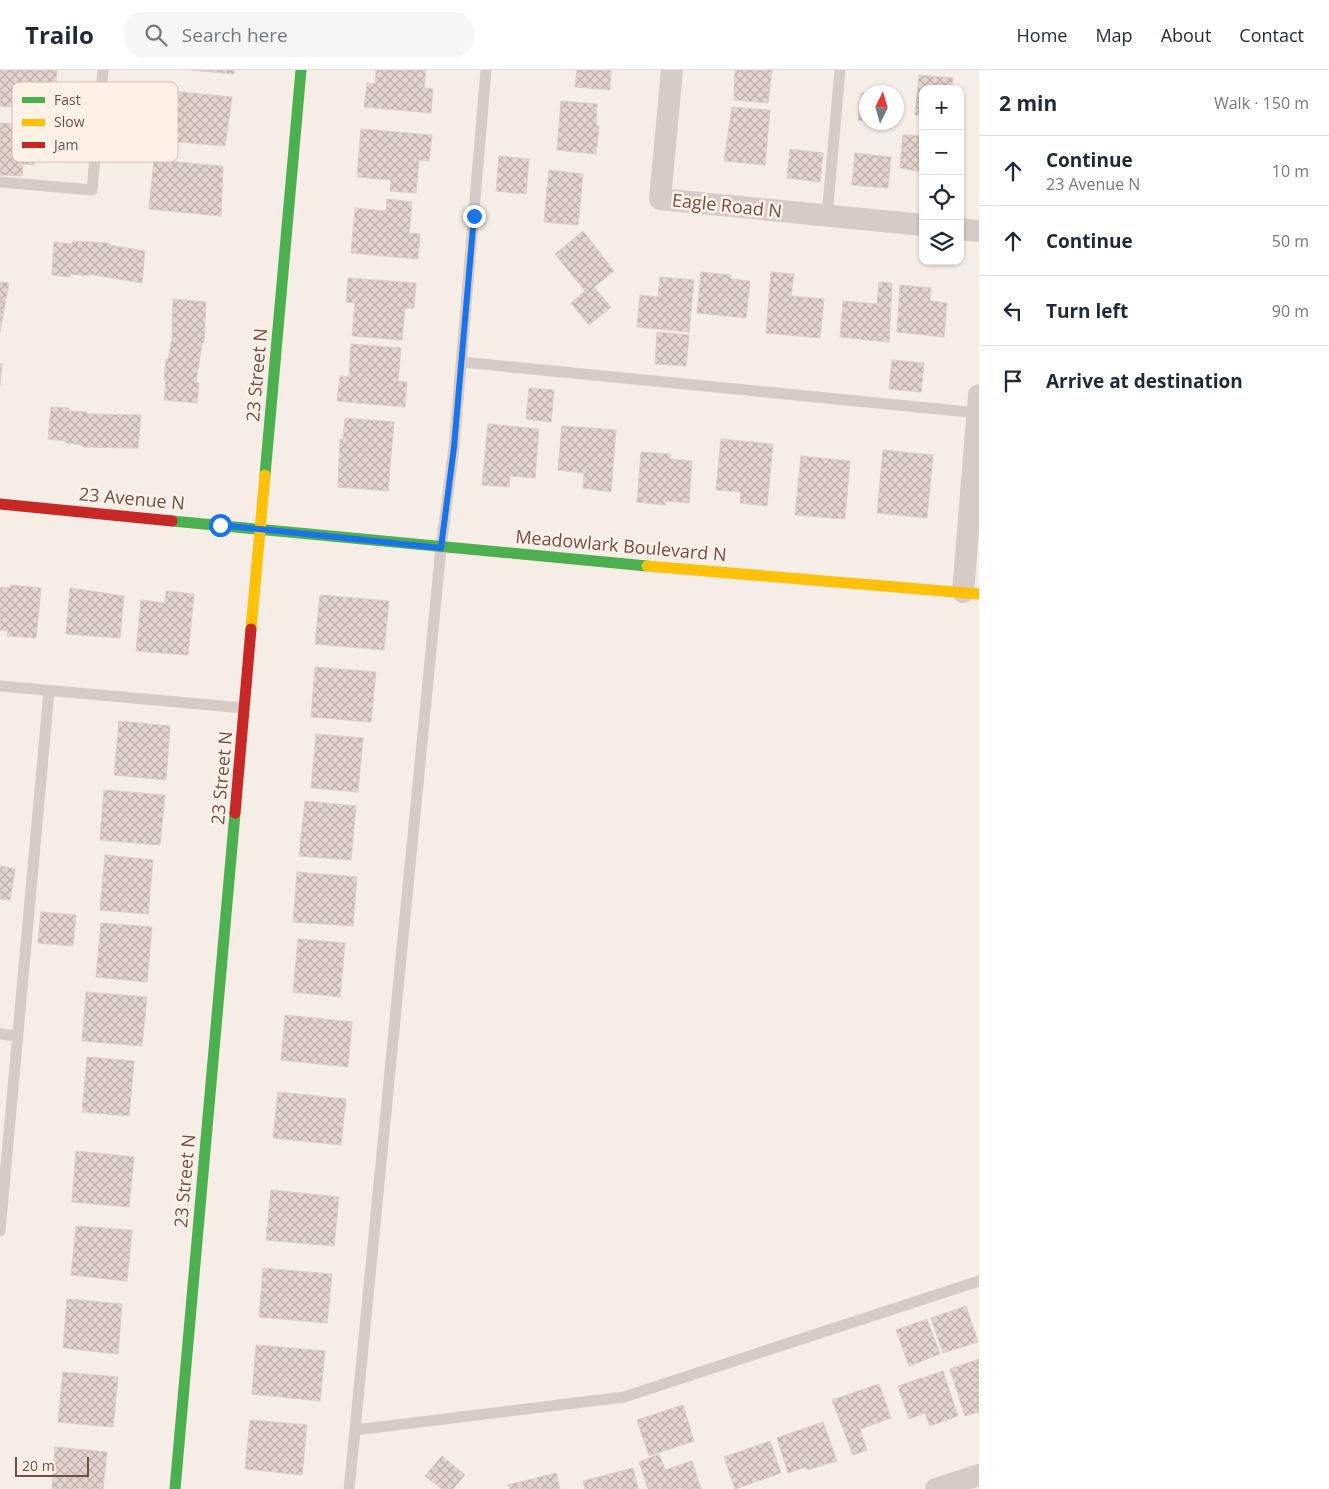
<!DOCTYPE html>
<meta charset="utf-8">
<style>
:root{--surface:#fff;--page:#f6f6f7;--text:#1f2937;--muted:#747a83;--line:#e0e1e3}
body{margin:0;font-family:"Open Sans",sans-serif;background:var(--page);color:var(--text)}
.controls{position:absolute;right:15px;top:15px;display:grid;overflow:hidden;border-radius:10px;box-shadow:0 1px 4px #0004}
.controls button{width:45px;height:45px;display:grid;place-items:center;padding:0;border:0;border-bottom:1px solid var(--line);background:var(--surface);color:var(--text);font:25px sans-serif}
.compass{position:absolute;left:859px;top:15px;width:45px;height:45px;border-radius:50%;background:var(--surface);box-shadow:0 1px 4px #0004;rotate:5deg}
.scale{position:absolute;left:15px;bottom:12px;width:74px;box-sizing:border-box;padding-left:5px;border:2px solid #744e46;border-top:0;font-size:14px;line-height:18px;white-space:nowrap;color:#744e46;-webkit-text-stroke:4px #fff1e6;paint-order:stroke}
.stop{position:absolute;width:15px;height:15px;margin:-11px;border:4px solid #1a73e8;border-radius:50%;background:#fff}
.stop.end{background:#1a73e8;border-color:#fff;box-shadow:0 1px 5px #0008}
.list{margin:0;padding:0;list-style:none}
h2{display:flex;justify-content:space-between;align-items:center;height:65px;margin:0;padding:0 20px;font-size:21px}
h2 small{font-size:16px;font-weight:400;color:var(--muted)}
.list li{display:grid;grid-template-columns:32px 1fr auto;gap:15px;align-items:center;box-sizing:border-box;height:70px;padding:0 20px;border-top:1px solid var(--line)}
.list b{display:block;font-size:19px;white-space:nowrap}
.list p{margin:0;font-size:16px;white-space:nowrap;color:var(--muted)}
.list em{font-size:16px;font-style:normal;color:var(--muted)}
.icon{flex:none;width:28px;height:28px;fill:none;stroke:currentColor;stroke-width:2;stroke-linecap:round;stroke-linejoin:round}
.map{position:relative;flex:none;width:979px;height:1419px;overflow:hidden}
header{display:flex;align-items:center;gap:30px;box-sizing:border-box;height:70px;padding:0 25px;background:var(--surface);border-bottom:1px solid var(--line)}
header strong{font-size:24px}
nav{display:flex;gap:28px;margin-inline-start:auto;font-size:18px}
.search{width:350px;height:45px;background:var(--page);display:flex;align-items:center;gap:12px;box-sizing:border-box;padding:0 18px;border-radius:20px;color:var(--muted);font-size:19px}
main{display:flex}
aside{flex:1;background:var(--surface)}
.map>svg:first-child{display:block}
</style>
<header>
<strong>Trailo</strong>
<div class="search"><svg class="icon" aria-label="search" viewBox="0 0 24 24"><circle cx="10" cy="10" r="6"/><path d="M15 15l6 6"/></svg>Search here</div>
<nav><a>Home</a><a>Map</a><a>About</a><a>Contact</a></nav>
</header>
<main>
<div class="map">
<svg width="979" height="1419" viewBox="0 0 979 1419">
<defs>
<pattern id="building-cross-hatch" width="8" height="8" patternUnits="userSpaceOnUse" patternTransform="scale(1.25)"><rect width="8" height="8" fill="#e3d3cd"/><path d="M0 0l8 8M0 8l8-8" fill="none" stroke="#bdada8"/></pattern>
</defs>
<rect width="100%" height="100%" fill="#f6ede6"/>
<path fill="url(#building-cross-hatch)" stroke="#dfcec8" d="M0 0H57L55 25 46 24 44 40 0 36Z
M192 0H234V4Z
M376 0H426L424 18 433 19 431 43 364 37 367 13 375 14Z
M577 0H611L610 20 575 17Z
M735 0H772L768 33 734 30Z
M919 5 953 8 952 19H923V46L915 45Z
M160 20 232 27 225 76 155 70Z
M861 23H866V51L858 50Z
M561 31 597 34 596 55 599 56 596 84 557 80Z
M732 37 770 40 765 95 724 91Z
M0 53 27 55 25 74 36 75 34 95 23 94 22 106 0 105Z
M361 59 432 65 429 91 419 90 416 123 390 121 391 110 357 107Z
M903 65 923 66V102L900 98Z
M790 79 823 83 820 112 787 108Z
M855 83 891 87 888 118 852 115Z
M499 86 529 89 526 124 496 121Z
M154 90 223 96 221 146 149 139Z
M549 100 583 104 578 155 544 152Z
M387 129 412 132 409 163 420 164 418 189 351 183 355 138 386 141Z
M583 161 614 201 594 217 611 237 589 255 571 233 585 221 555 184Z
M73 171 109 173V175L145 181 142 213 89 204V206L70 204V207L52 205 54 172 72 174Z
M701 202 731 205V209L750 211 746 248 697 243Z
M771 202 794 204 791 226 824 229 820 268 766 263Z
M660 207 694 210 689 262 637 257 640 225 658 227Z
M348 208 416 213 414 238H405L402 270 352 266 355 233 346 232Z
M0 212 9 213 0 262Z
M879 212 892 213 889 272 840 267 843 231 877 234Z
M900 215 931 218 930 231 947 233 944 267 897 262Z
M173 229 206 232 204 273H202L196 312 199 313 197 333 164 330 166 310H164L166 289H168L172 269Z
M657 262 689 265 686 296 655 294Z
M351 274 401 278 398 311 407 312 405 337 337 331 340 306 349 307Z
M892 290 924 293 921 322 889 319Z
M0 294H2L0 315Z
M529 318 554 320 551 352 526 349Z
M51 337 69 338V341L87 342V344L141 345 138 378 83 377V375L66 373V371L48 369Z
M345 348 394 352 388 421 338 417 340 369H343Z
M488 354 539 359 535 408 510 406 509 417 482 415Z
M562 356 616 360 611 422 583 418 584 403 558 400Z
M721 369 773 374 767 436 740 433 741 422 716 420Z
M883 380 933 385 927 448 877 443Z
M641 382 670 384V389L692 391 689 433 666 431 665 435 637 432Z
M801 386 850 391 845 449 795 445Z
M11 515 41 518 36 568 7 566 8 561 0 560V517L11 518Z
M70 518 124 526 120 568 66 564Z
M166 521 194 524 188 585 136 581 141 530 165 533Z
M320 525 389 531 384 580 315 574Z
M315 597 376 602 371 652 311 647Z
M119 651 170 656 166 710 114 705Z
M316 664 363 668 358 722 311 718Z
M104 720 165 725 160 775 100 770Z
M305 731 356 736 351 790 299 786Z
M105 785 153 790 148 844 100 840Z
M0 796 15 799 10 830 0 829Z
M297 802 357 807 353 856 293 852Z
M41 842 76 845 73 876 38 873Z
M101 853 152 857 147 912 96 907Z
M298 869 345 873 340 927 293 922Z
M86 922 147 927 142 976 82 971Z
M285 945 352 952 348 997 281 990Z
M87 987 134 991 129 1046 82 1042Z
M278 1022 346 1029 341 1075 273 1068Z
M76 1081 134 1087 129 1137 72 1132Z
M271 1120 339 1127 334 1176 266 1170Z
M76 1156 132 1160 127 1211 71 1205Z
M263 1198 332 1204 327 1253 259 1247Z
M67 1229 122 1234 118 1284 63 1278Z
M966 1236 978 1272 943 1283 931 1248Z
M927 1249 940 1284 909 1296 896 1260Z
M256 1275 325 1281 320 1331 252 1324Z
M979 1289V1342L965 1346 950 1299Z
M943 1301 958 1346 930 1356 925 1343 909 1349 898 1316Z
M63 1302 118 1307 113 1357 58 1352Z
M879 1314 891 1348 860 1359 867 1380 853 1385 832 1330Z
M683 1335 694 1371 649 1386 637 1350Z
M250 1350 307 1355 302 1405 245 1399Z
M823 1352 837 1391 807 1400 806 1397 788 1403 777 1368Z
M770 1371 781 1403 735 1419 724 1387Z
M55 1377 107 1382 103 1419H52Z
M659 1384 665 1400 692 1391 701 1419H648L639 1392Z
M442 1386 465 1405 453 1419H442L425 1406Z
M633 1398 638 1419H585L583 1411Z
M556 1403 560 1419H510L508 1415Z"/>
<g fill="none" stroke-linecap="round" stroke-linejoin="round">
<path stroke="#d7cbc8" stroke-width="11" d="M486 0 454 377 441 478 355 1360 624 1327 979 1211
M0 112 92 120 103 0
M827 146 840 0
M461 292 979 343
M0 616 244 638
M0 964 18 966
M0 1161 49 621
M349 1419 355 1360"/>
<path stroke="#d7cbc8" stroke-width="22" d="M672 0 660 129 923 155
M960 159 979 161
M963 522 979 325
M936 1419 979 1405"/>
<path stroke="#4caf50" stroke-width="11" d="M265 405 301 0
M172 451 647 496
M175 1419 235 743"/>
<path stroke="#ffc107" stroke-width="11" d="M647 496 979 524
M251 559 265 405"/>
<path stroke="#c62828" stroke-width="11" d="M0 434 172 451
M235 743 251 559"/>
</g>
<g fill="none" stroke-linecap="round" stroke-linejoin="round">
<path stroke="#1a73e8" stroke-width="6" d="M220 455 441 478 454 377 474 146"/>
</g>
<g text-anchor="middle" stroke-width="5" stroke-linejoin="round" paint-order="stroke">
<g font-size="18" fill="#744e46" stroke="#fff1e6">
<text transform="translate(727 136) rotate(6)" y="6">Eagle Road N</text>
<text transform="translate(257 305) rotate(-85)" y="6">23 Street N</text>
<text transform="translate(132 429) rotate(5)" y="6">23 Avenue N</text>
<text transform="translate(621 476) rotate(5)" y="6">Meadowlark Boulevard N</text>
<text transform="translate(222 708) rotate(-85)" y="6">23 Street N</text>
<text transform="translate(185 1111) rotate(-85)" y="6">23 Street N</text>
</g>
</g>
<rect x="12" y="12" width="166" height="80" rx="8" fill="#fff1e6" stroke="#d5c0b6" stroke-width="1"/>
<rect x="22" y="27" width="23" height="6" fill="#4caf50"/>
<rect x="22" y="49" width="23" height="7" fill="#ffc107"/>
<rect x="22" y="72" width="23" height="6" fill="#c62828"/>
<g font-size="14" fill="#744e46">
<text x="54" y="35">Fast</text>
<text x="54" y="57">Slow</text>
<text x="54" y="80">Jam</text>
</g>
</svg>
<div class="controls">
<button>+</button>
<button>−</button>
<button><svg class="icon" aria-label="locate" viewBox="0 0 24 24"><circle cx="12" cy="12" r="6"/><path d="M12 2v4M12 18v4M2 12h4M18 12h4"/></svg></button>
<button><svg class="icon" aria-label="layers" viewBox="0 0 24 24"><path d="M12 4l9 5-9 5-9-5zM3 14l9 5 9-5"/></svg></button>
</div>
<svg class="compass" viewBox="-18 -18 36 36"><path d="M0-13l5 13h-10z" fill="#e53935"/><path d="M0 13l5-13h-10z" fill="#747a83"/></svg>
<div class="scale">20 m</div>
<div class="stop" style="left:220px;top:455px"></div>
<div class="stop end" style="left:474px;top:146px"></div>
</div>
<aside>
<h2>2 min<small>Walk · 150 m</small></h2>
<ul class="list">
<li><svg class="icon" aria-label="ahead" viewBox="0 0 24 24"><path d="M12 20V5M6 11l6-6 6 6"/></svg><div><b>Continue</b><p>23 Avenue N</p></div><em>10 m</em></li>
<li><svg class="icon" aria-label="ahead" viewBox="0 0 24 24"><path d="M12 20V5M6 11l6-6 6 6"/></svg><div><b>Continue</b></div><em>50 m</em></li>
<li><svg class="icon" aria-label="left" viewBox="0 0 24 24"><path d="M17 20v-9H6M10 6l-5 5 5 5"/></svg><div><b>Turn left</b></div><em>90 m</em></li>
<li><svg class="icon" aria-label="arrive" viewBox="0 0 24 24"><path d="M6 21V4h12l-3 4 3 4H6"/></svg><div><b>Arrive at destination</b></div></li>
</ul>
</aside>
</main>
